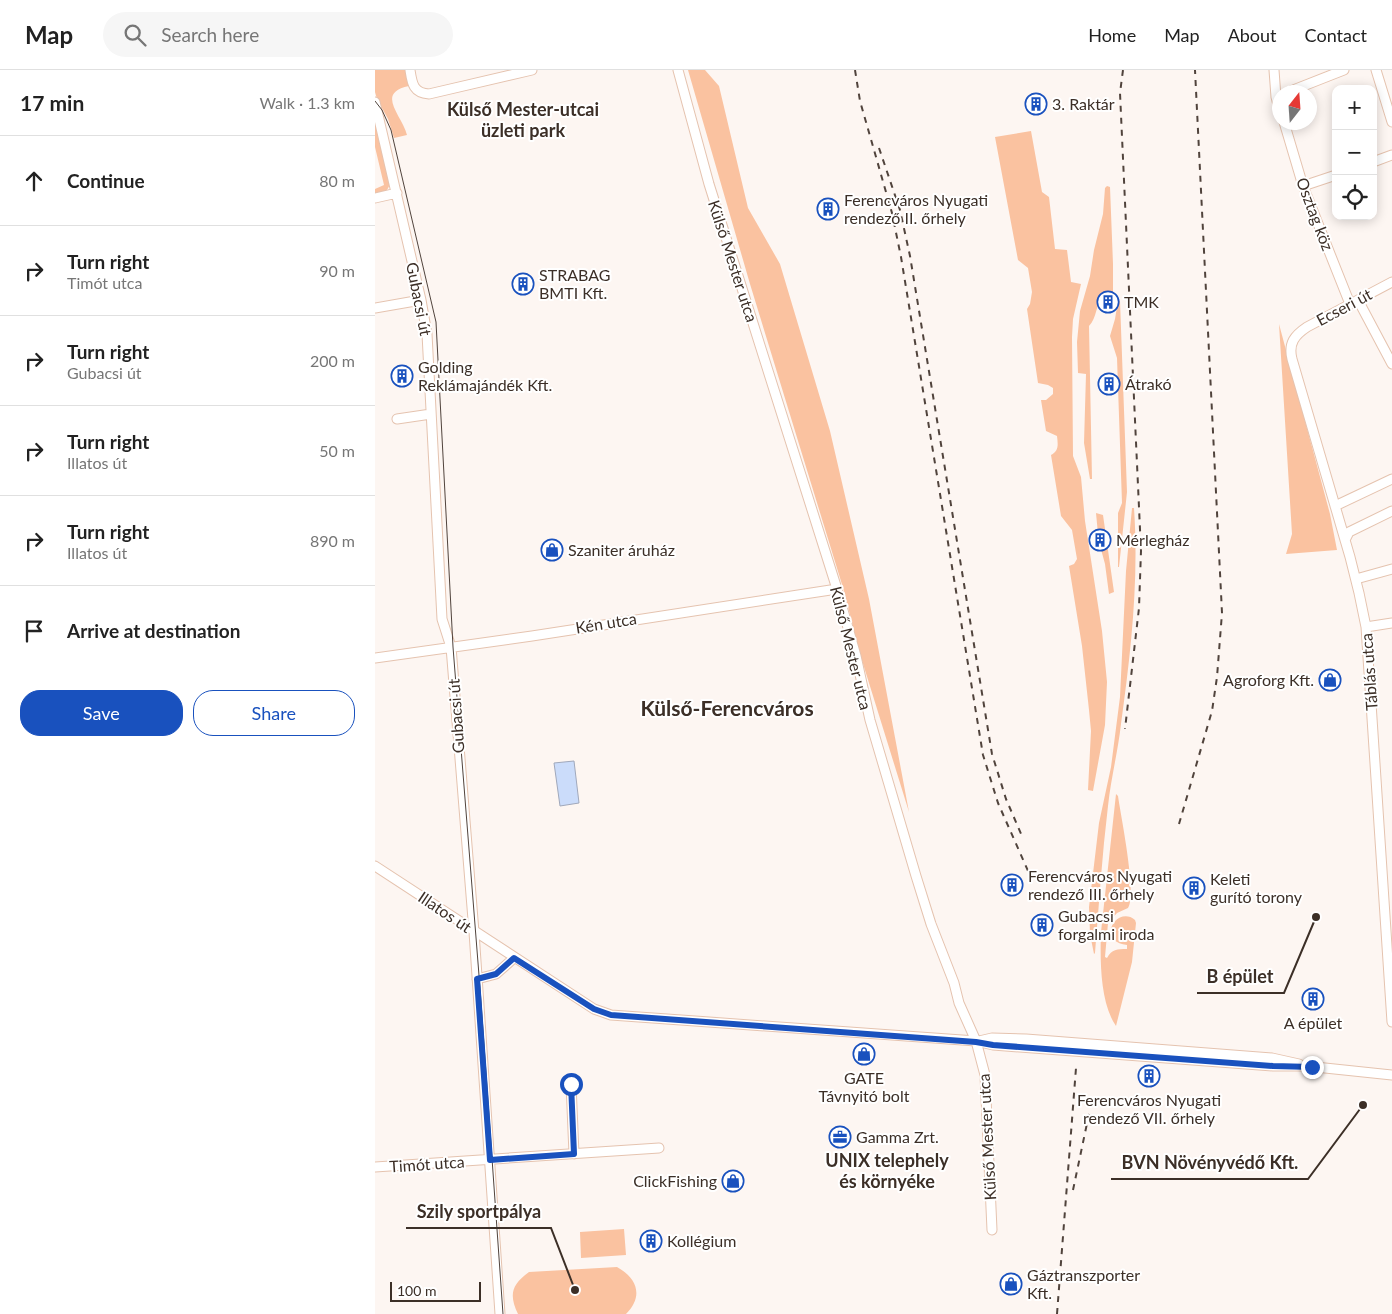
<!DOCTYPE html>
<meta charset="utf-8">
<style>
:root{--surface:#fff;--page:#f6f6f6;--text:#222;--muted:#767676;--line:#e0e0e0;--accent:#1951be}
body{margin:0;font-family:Lato,sans-serif;background:var(--page);color:var(--text)}
.controls{position:absolute;right:15px;top:15px;display:grid;overflow:hidden;border-radius:10px;box-shadow:0 2px 12px #0003}
.controls button{width:45px;height:45px;display:grid;place-items:center;padding:0;border:0;border-bottom:1px solid var(--line);background:var(--surface);color:var(--text);font:25px sans-serif}
.compass{position:absolute;left:897px;top:15px;width:45px;height:45px;border-radius:50%;background:var(--surface);box-shadow:0 2px 12px #0003;rotate:17deg}
.scale{position:absolute;left:15px;bottom:12px;width:91px;box-sizing:border-box;padding-left:5px;border:2px solid #3c2f27;border-top:0;font-size:14px;line-height:18px;white-space:nowrap;color:#3c2f27;-webkit-text-stroke:4px #fff;paint-order:stroke}
.stop{position:absolute;width:15px;height:15px;margin:-11px;border:4px solid #1951be;border-radius:50%;background:#fff}
.stop.end{background:#1951be;border-color:#fff;box-shadow:0 1px 5px #0008}
.list{margin:0;padding:0;list-style:none}
h2{display:flex;justify-content:space-between;align-items:center;height:65px;margin:0;padding:0 20px;font-size:21px}
h2 small{font-size:16px;font-weight:400;color:var(--muted)}
.list li{display:grid;grid-template-columns:32px 1fr auto;gap:15px;align-items:center;box-sizing:border-box;height:90px;padding:0 20px;border-top:1px solid var(--line)}
.list b{display:block;font-size:19px;white-space:nowrap}
.list p{margin:0;font-size:16px;white-space:nowrap;color:var(--muted)}
.list em{font-size:16px;font-style:normal;color:var(--muted)}
.actions{display:flex;gap:10px;padding:15px 20px}
.actions a{flex:1;padding:11px 0;border:1px solid var(--accent);border-radius:20px;text-align:center;font-size:18px;color:var(--accent)}
.actions .main{background:var(--accent);color:#fff}
.icon{flex:none;width:28px;height:28px;fill:none;stroke:currentColor;stroke-width:2;stroke-linecap:round;stroke-linejoin:round}
.map{position:relative;flex:none;width:1017px;height:1244px;overflow:hidden}
header{display:flex;align-items:center;gap:30px;box-sizing:border-box;height:70px;padding:0 25px;background:var(--surface);border-bottom:1px solid var(--line)}
header strong{font-size:24px}
nav{display:flex;gap:28px;margin-inline-start:auto;font-size:18px}
.search{width:350px;height:45px;background:var(--page);display:flex;align-items:center;gap:12px;box-sizing:border-box;padding:0 18px;border-radius:28px;color:var(--muted);font-size:19px}
main{display:flex}
aside{flex:1;background:var(--surface)}
.map>svg:first-child{display:block}
</style>
<header>
<strong>Map</strong>
<div class="search"><svg class="icon" aria-label="search" viewBox="0 0 24 24"><circle cx="10" cy="10" r="6"/><path d="M15 15l6 6"/></svg>Search here</div>
<nav><a>Home</a><a>Map</a><a>About</a><a>Contact</a></nav>
</header>
<main>
<aside>
<h2>17 min<small>Walk · 1.3 km</small></h2>
<ul class="list">
<li><svg class="icon" aria-label="ahead" viewBox="0 0 24 24"><path d="M12 20V5M6 11l6-6 6 6"/></svg><div><b>Continue</b></div><em>80 m</em></li>
<li><svg class="icon" aria-label="right" viewBox="0 0 24 24"><path d="M7 20v-9h11M14 6l5 5-5 5"/></svg><div><b>Turn right</b><p>Timót utca</p></div><em>90 m</em></li>
<li><svg class="icon" aria-label="right" viewBox="0 0 24 24"><path d="M7 20v-9h11M14 6l5 5-5 5"/></svg><div><b>Turn right</b><p>Gubacsi út</p></div><em>200 m</em></li>
<li><svg class="icon" aria-label="right" viewBox="0 0 24 24"><path d="M7 20v-9h11M14 6l5 5-5 5"/></svg><div><b>Turn right</b><p>Illatos út</p></div><em>50 m</em></li>
<li><svg class="icon" aria-label="right" viewBox="0 0 24 24"><path d="M7 20v-9h11M14 6l5 5-5 5"/></svg><div><b>Turn right</b><p>Illatos út</p></div><em>890 m</em></li>
<li><svg class="icon" aria-label="arrive" viewBox="0 0 24 24"><path d="M6 21V4h12l-3 4 3 4H6"/></svg><div><b>Arrive at destination</b></div></li>
</ul>
<div class="actions"><a class="main">Save</a><a>Share</a></div>
</aside>
<div class="map">
<svg width="1017" height="1244" viewBox="0 0 1017 1244">
<rect width="100%" height="100%" fill="#fdf6f2"/>
<path fill="#fac2a0" d="M0 0H31L34 16C0 23 27 45 32 65L19 68 13 49 2 29 0 22Z
M313 0H330L344 16 373 138 405 194 455 361 494 529 534 742 485 584 469 521 375 214Z
M0 52 15 113C13 122 8 123 0 125V119L9 115 0 77Z
M656 61 667 122 674 127 680 179 692 180 696 212 706 214 698 249 697 267 698 386 706 407 710 451 727 561 732 612 730 655 718 721 713 720 716 661 714 640 707 576 694 496 699 494 702 489 697 460 686 446 676 385C684 381 683 375 682 366L671 361 666 330H671L678 324V318L673 315 663 313 652 239 655 234 657 222 653 198 643 190 620 67Z
M732 116 735 117 738 194V226L728 224C721 234 722 248 714 256L717 409H715L709 373 711 304 703 303 702 272 705 241 715 206 719 180 728 144 730 118Z
M743 231H745L752 422 744 497H743V443L747 433 742 288 735 266 740 249Z
M904 254 955 444 962 480 911 484 917 464Z
M757 438H759C764 510 756 582 746 654 743 681 736 708 733 736 727 785 724 834 720 883L719 884 715 864 714 837 724 753 736 697 745 627 751 501Z
M721 443 728 445 739 522 734 524 730 494 724 472 730 471V466L725 467 723 464Z
M741 724 743 726C746 747 762 824 753 838L742 843 733 853 730 887 732 888C737 879 742 879 752 879V875C720 871 742 835 760 850L761 853 757 892 741 956C725 933 725 890 726 862Z
M249 1159 251 1185 206 1188 205 1162Z
M242 1197C262 1208 269 1226 251 1244H143C134 1225 136 1215 154 1202Z"/>
<path fill="#cbdcfa" stroke="#a0a8bb" d="M199 691 204 733 185 736 179 693Z"/>
<g fill="none" stroke-linecap="round" stroke-linejoin="round">
<g stroke="#e5c3af" stroke-width="11">
<path id="minor" d="M35 0C37 13 38 23 54 24L157 0
M303 0 334 114 462 519 481 586 495 650 541 806 556 854 579 913 584 933 601 971 610 1005 617 1160
M899 0 901 27 904 39
M1001 0 1017 52
M913 22 969 0
M0 32 46 230 52 264 67 549 76 577 99 862 125 1244
M909 52 928 116 975 234
M998 92 1017 85
M928 116 961 105
M0 128 22 123
M1017 212 932 257C920 265 913 273 917 289L975 487 984 523 991 557 1017 952
M983 230 1017 294
M0 238 46 230
M22 349 56 344
M960 436 1017 409
M970 470 974 462 1017 441
M981 509 1017 499
M991 557 1017 553
M0 588 157 566 462 519
M0 796 219 939 236 945 601 971 618 975 898 996H931L1017 1005
M102 909 121 904 139 888
M604 971 617 968 651 969 897 988 924 994
M196 1014 199 1084
M0 1097 284 1078"/>
</g>
<use href="#minor" stroke="#fff" stroke-width="9"/>
<path stroke="#50433c" stroke-width="1" d="M0 31 7 40 16 60 61 252 78 577 105 918 128 1244"/>
<path stroke="#50433c" stroke-width="2" stroke-dasharray="6 6" stroke-linecap="butt" d="M480 0 485 31 517 143 526 187 608 685 623 733 657 810
M748 0 745 23 766 481 764 538 750 659
M504 78 525 140 535 186 617 684 631 729 647 766
M804 754 837 641 842 607 847 543 820 0
M698 1120 714 1044
M682 1244 701 998"/>
</g>
<g fill="none" stroke-linecap="round" stroke-linejoin="round">
<path stroke="#1951be" stroke-width="6" d="M196 1014 199 1084 115 1090 102 909 121 904 139 888 219 939 236 945 601 972 618 975 898 996 937 997"/>
</g>
<defs>
<g id="building-ring" transform="scale(1.125)"><circle r="9.5" fill="#fff" stroke="#1951be" stroke-width="1.5"/><path d="M-4-6H4V6H1V3H-1V6H-4ZM-2.5-4.3h1.7v1.8h-1.7ZM.8-4.3h1.7v1.8H.8ZM-2.5-1h1.7V.8h-1.7ZM.8-1h1.7V.8H.8Z" fill="#1951be"/></g>
<g id="shop-ring" transform="scale(1.125)"><circle r="9.5" fill="#fff" stroke="#1951be" stroke-width="1.5"/><path d="M-5-2.5h2.3a2.7 3.5 0 0 1 5.4 0H5L5.5 6h-11ZM-1.5-2.5h3a1.5 2.3 0 0 0-3 0Z" fill="#1951be"/></g>
<g id="office-ring" transform="scale(1.125)"><circle r="9.5" fill="#fff" stroke="#1951be" stroke-width="1.5"/><path d="M-6-3h4V-5.5h4V-3h4V5H-6ZM-1-4.5V-3h2v-1.5ZM-6 0V1H6V0Z" fill="#1951be"/></g>
</defs>
<g fill-rule="evenodd">
<use href="#building-ring" x="661" y="34"/>
<use href="#building-ring" x="453" y="139"/>
<use href="#building-ring" x="148" y="214"/>
<use href="#building-ring" x="733" y="232"/>
<use href="#building-ring" x="27" y="306"/>
<use href="#building-ring" x="734" y="314"/>
<use href="#building-ring" x="725" y="470"/>
<use href="#shop-ring" x="177" y="480"/>
<use href="#shop-ring" x="955" y="610"/>
<use href="#building-ring" x="637" y="815"/>
<use href="#building-ring" x="819" y="818"/>
<use href="#building-ring" x="667" y="855"/>
<use href="#building-ring" x="938" y="929"/>
<use href="#shop-ring" x="489" y="984"/>
<use href="#building-ring" x="774" y="1006"/>
<use href="#office-ring" x="465" y="1067"/>
<use href="#shop-ring" x="358" y="1111"/>
<use href="#building-ring" x="276" y="1171"/>
<use href="#shop-ring" x="636" y="1214"/>
</g>
<g text-anchor="middle" stroke-width="4" stroke-linejoin="round" paint-order="stroke">
<g font-size="16" fill="#3c2f27" stroke="#fff" text-anchor="start">
<text x="677" y="40">3. Raktár</text>
<text x="469" y="136">Ferencváros Nyugati<tspan x="469" dy="18">rendező II. őrhely</tspan></text>
<text x="164" y="211">STRABAG<tspan x="164" dy="18">BMTI Kft.</tspan></text>
<text x="749" y="238">TMK</text>
<text x="43" y="303">Golding<tspan x="43" dy="18">Reklámajándék Kft.</tspan></text>
<text x="750" y="320">Átrakó</text>
<text x="741" y="476">Mérlegház</text>
<text x="193" y="486">Szaniter áruház</text>
<text x="939" y="616" text-anchor="end">Agroforg Kft.</text>
<text x="653" y="812">Ferencváros Nyugati<tspan x="653" dy="18">rendező III. őrhely</tspan></text>
<text x="835" y="815">Keleti<tspan x="835" dy="18">gurító torony</tspan></text>
<text x="683" y="852">Gubacsi<tspan x="683" dy="18">forgalmi iroda</tspan></text>
<text x="938" y="959" text-anchor="middle">A épület</text>
<text x="489" y="1014" text-anchor="middle">GATE<tspan x="489" dy="18">Távnyitó bolt</tspan></text>
<text x="774" y="1036" text-anchor="middle">Ferencváros Nyugati<tspan x="774" dy="18">rendező VII. őrhely</tspan></text>
<text x="481" y="1073">Gamma Zrt.</text>
<text x="342" y="1117" text-anchor="end">ClickFishing</text>
<text x="292" y="1177">Kollégium</text>
<text x="652" y="1211">Gáztranszporter<tspan x="652" dy="18">Kft.</tspan></text>
</g>
<g font-size="16" fill="#3c2f27" stroke="#fff">
<text transform="translate(940 144) rotate(69)" y="6">Osztag köz</text>
<text transform="translate(358 191) rotate(72)" y="6">Külső Mester utca</text>
<text transform="translate(44 229) rotate(79)" y="6">Gubacsi út</text>
<text transform="translate(969 237) rotate(-28)" y="6">Ecseri út</text>
<text transform="translate(231 553) rotate(-9)" y="6">Kén utca</text>
<text transform="translate(476 578) rotate(76)" y="6">Külső Mester utca</text>
<text transform="translate(994 602) rotate(-94)" y="6">Táblás utca</text>
<text transform="translate(81 646) rotate(-94)" y="6">Gubacsi út</text>
<text transform="translate(70 842) rotate(34)" y="6">Illatos út</text>
<text transform="translate(612 1067) rotate(-93)" y="6">Külső Mester utca</text>
<text transform="translate(52 1094) rotate(-4)" y="6">Timót utca</text>
</g>
<g font-size="18" font-weight="bold" fill="#3c2f27" stroke="#fff">
<text x="148" y="46">Külső Mester-utcai<tspan x="148" dy="21">üzleti park</tspan></text>
<text x="512" y="1097">UNIX telephely<tspan x="512" dy="21">és környéke</tspan></text>
</g>
<g font-size="21" font-weight="bold" fill="#3c2f27" stroke="#fff">
<text x="352" y="646">Külső-Ferencváros</text>
</g>
</g>
<path fill="none" stroke="#3c2f27" stroke-width="2" d="M941 847L909 923H822M988 1035L933 1109H736M200 1220L176 1158H31"/>
<g fill="#3c2f27" stroke="#fff" stroke-width="2">
<circle cx="941" cy="847" r="5"/>
<circle cx="988" cy="1035" r="5"/>
<circle cx="200" cy="1220" r="5"/>
</g>
<g font-size="18" text-anchor="middle" font-weight="bold" fill="#3c2f27" stroke="#fff" stroke-width="4" stroke-linejoin="round" paint-order="stroke">
<text x="865" y="913">B épület</text>
<text x="835" y="1099">BVN Növényvédő Kft.</text>
<text x="104" y="1148">Szily sportpálya</text>
</g>
</svg>
<div class="controls">
<button>+</button>
<button>−</button>
<button><svg class="icon" aria-label="locate" viewBox="0 0 24 24"><circle cx="12" cy="12" r="6"/><path d="M12 2v4M12 18v4M2 12h4M18 12h4"/></svg></button>
</div>
<svg class="compass" viewBox="-18 -18 36 36"><path d="M0-13l5 13h-10z" fill="#e53935"/><path d="M0 13l5-13h-10z" fill="#767676"/></svg>
<div class="scale">100 m</div>
<div class="stop" style="left:196px;top:1014px"></div>
<div class="stop end" style="left:937px;top:997px"></div>
</div>
</main>
